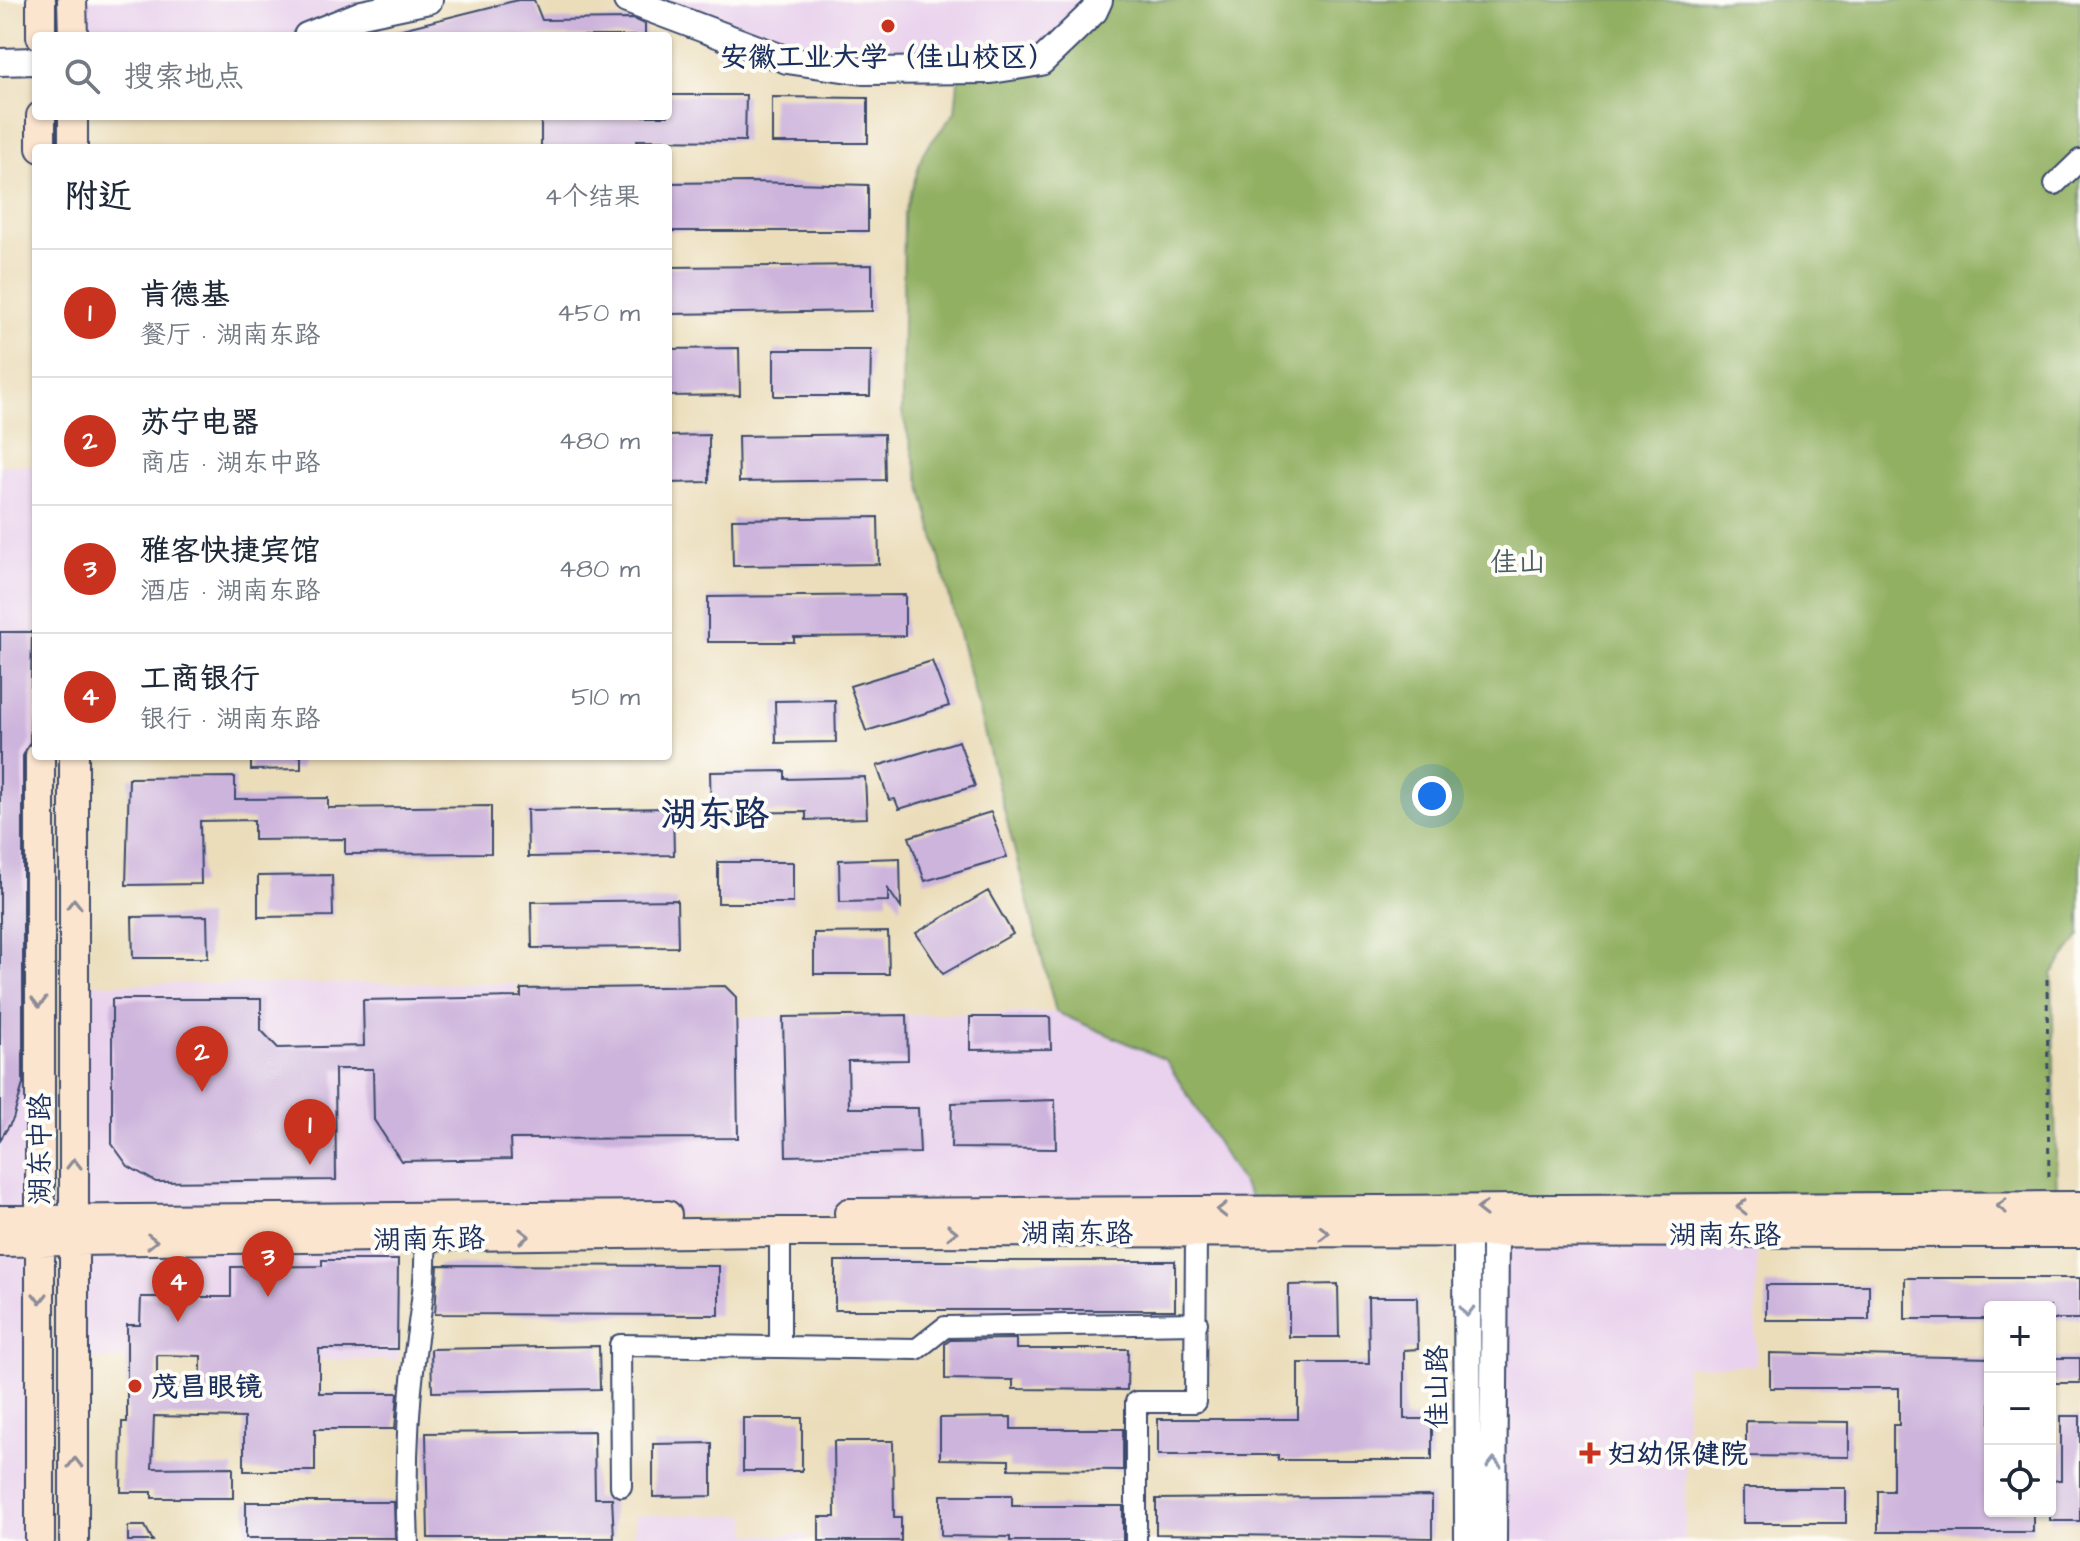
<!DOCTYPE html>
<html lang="zh">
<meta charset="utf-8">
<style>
:root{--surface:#fff;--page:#f6f6f7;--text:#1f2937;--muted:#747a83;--line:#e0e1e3;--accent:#c8321e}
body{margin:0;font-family:"Architects Daughter","LXGW WenKai TC",sans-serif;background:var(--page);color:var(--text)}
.controls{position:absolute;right:24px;bottom:24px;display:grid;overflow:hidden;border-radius:8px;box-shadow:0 2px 6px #0004}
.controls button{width:72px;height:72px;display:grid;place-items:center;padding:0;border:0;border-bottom:2px solid var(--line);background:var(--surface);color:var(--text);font:40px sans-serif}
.you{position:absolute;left:1432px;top:796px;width:28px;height:28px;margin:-20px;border:6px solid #fff;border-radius:50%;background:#1a73e8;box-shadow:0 0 0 12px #1a73e833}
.badge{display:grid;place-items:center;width:52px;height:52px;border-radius:50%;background:var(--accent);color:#fff;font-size:26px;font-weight:700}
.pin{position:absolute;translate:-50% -66px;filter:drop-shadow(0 2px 4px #0008)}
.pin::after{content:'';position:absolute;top:42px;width:28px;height:24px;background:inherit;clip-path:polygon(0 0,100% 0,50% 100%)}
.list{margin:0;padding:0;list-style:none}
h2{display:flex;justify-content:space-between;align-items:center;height:104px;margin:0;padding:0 32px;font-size:34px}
h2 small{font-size:26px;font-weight:400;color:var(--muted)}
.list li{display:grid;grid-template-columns:52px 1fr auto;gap:24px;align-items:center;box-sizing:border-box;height:128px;padding:0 32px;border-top:2px solid var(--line)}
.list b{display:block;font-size:30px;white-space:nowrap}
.list p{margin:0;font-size:26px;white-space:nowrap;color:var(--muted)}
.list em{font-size:26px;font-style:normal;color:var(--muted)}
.icon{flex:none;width:44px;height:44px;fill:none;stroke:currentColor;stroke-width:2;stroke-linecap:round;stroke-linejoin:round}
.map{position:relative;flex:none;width:2080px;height:1541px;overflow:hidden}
.search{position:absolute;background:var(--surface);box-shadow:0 2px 6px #0004;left:32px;top:32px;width:640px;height:88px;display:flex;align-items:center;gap:20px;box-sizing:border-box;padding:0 28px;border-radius:8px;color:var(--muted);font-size:30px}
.panel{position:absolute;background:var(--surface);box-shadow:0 2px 6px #0004;left:32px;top:144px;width:640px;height:616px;border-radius:8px}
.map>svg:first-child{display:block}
</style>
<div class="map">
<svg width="2080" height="1541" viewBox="0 0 2080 1541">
<rect width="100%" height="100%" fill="#fdfcf7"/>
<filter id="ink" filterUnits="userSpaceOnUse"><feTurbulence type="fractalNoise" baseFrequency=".0125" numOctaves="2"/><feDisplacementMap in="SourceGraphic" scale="16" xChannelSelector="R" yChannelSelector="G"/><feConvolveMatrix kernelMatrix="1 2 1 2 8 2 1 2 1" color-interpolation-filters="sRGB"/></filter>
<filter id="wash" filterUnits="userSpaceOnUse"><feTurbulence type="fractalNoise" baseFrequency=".006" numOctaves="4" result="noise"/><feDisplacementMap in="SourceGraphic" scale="32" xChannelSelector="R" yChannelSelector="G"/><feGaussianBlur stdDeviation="1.8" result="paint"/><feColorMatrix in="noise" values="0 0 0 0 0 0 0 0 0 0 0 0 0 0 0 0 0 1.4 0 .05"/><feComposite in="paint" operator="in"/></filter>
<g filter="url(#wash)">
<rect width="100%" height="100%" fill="#ebddba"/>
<path fill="#e9d2ed" d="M72 0H433L307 36H73Z
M627 0H1099L1041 62 863 71Z
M0 465H36L34 1220H0Z
M515 983V1049L706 1018 1055 1012 1166 1061 1258 1210 74 1220V984Z
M1495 1234H1757L1756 1365 1686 1366 1685 1541H1493Z
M398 1238V1360L76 1359 74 1242Z
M0 1242H40V1541H0Z
M635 1515H747L748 1535H807V1541H634Z"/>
<path fill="#92b062" stroke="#567060" stroke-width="2" d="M1101 0H2080V936L2052 974 2057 1203 1258 1209 1166 1060 1056 1012 902 412 904 215 923 153 955 112 959 72 1043 64Z"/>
<g id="blocks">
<path fill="#cdb4dc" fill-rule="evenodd" d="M518 0H534L542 20 633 19 645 24V36H395L394 31Z
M668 95H746L745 141 637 140V148H541V116H668Z
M772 97 868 98V143H772Z
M749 182 868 185V231H668V183Z
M872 265V311L668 314V267Z
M739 348 740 395 668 396V349Z
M774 350H871L870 396H774Z
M884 434 885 480 739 482 738 436Z
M709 435V482L668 483V436Z
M878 517 879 564 733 566 732 519Z
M905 595V636L794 637V642H708V597Z
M0 632H32L30 742 23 756V1084L13 1119 0 1140Z
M932 661 949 706 866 731 850 686Z
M835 700 836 742 776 743 775 701Z
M959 741 975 786 899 809 895 799 889 800 877 766Z
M251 756H301V769L251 770Z
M785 771V779L865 777 867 818 806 820V812L711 813 710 772Z
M235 777V799L328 798V808L491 806V853L345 854V839L254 840V820L200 821 201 884 126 885 129 778Z
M673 808 674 855 528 857 527 810Z
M991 812 1007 857 925 881 909 837Z
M900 858 901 908 888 889V901L840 902 839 860Z
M718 862H793V903H718Z
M332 875 333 916 258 917V876Z
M988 891 1013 934 943 974 916 933Z
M677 900 678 947 532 948 531 902Z
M207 916 208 958H133L132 917Z
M888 932 889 974H814V933Z
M725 986 736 997 738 1138 510 1139 511 1159 401 1161 374 1120 373 1069H335L336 1180 156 1182 128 1166 112 1144V999H261V1030L278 1048 364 1046 363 1000 521 997V989Z
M907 1015 908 1060 848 1061 849 1108H918L920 1153 786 1156 783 1017Z
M970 1017H1050L1051 1049 970 1050Z
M1055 1100 1056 1149 951 1148 952 1103Z
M322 1260H398L397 1349H319V1393H398L395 1429H315V1471H244V1418L154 1416 152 1468 233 1467V1498H152V1492H121L122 1422H127V1325H140L141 1297H231V1267L322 1266ZM157 1355 201 1356V1388H157Z
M835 1261H1175V1310H835Z
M438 1265 719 1266V1315L435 1314Z
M1905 1278H2080V1319H2050V1307H1990V1319H1905Z
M1338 1284 1339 1337H1289V1285Z
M1766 1285H1869V1320H1766Z
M1368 1297H1417L1418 1349 1404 1350V1419H1432V1460H1278V1455H1158V1419H1298V1363H1369Z
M1016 1339V1349H1128L1127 1390 1013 1389V1380L945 1379V1344L950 1340Z
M599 1346 600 1389 432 1392 431 1349Z
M1770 1353 1990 1358V1511H2033V1532H1878V1491H1893V1425H1899V1388H1770Z
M2050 1358H2080V1383H2050Z
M2061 1416H2080V1521H2050V1480H2061Z
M1011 1417V1429H1123V1470L1009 1469V1460L940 1459V1418Z
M743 1418H802V1471H743Z
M1746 1421 1849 1422V1457L1746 1456Z
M594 1431 595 1498H612L614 1538H428L426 1433Z
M834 1441H893L894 1517H901V1541H819V1517H835Z
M712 1443V1496L653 1497V1444Z
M1743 1488H1846V1523H1743Z
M941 1495H1012V1506H1123V1541H1010V1537L941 1536Z
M1432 1496V1538L1156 1534V1499Z
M246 1502H394L395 1538H246Z
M128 1526H145L153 1541H128Z"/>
</g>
</g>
<g filter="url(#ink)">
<use href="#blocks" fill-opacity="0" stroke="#3a496c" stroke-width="2"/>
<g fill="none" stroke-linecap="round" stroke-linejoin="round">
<g stroke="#3a496c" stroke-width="24">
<path id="minor" d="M2055 184 2080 160
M780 1232V1347L917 1349 945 1327 1197 1323
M621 1486 620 1345 780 1347
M408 1541C405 1482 407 1420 414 1361 419 1319 427 1280 425 1238
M1136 1541V1402H1195L1196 1232"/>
</g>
<g stroke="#3a496c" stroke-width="30">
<path id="tertiary" d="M627 0 787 60 863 71 991 70 1041 62 1094 11 1099 0
M307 36 362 14 429 0
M0 62 36 61
M1467 1233 1468 1541
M1493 1541 1495 1234"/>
</g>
<g stroke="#3a496c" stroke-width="32">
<path id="secondary" d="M41 0V36
M72 0 73 36
M73 116V148
M41 148V116
M40 756V1541
M74 756V1541
M849 1213 2080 1206
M0 1220 667 1215
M0 1242 780 1232 2080 1233"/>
</g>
<path stroke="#3a496c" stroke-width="3" stroke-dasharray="6 6" stroke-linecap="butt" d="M2047 979 2049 1183"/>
<use href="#minor" stroke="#fff" stroke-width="20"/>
<use href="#tertiary" stroke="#fff" stroke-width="26"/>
<use href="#secondary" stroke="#fbe5cf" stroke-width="28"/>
</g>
<defs><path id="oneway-chevron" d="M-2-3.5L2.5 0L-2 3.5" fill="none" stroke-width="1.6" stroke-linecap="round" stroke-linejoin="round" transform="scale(2)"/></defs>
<g stroke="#8b8a96">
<use href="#oneway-chevron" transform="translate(74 904) rotate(-90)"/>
<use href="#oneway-chevron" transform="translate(39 1002) rotate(90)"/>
<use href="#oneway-chevron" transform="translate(74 1164) rotate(-90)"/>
<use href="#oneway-chevron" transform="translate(2002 1206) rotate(180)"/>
<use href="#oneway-chevron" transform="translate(1742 1207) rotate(180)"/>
<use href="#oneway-chevron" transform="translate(1482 1209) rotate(180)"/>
<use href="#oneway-chevron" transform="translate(1222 1210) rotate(180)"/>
<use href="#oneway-chevron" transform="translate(952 1232)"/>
<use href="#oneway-chevron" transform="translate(1324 1233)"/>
<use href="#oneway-chevron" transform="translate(524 1236) rotate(-1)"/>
<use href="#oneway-chevron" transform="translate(152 1241) rotate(-1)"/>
<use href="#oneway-chevron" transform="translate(40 1298) rotate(90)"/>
<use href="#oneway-chevron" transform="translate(75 1463) rotate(-90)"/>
</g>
<g stroke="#8d97ae">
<use href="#oneway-chevron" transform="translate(1467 1311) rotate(90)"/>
<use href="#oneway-chevron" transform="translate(1494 1463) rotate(-90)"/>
</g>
</g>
<g fill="#c8321e" stroke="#fdfcf7" stroke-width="3">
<circle cx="888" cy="26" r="8"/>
<circle cx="135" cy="1386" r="8"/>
<path d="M1586 1441h8v8h8v8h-8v8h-8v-8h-8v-8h8z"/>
</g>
<g text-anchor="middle" stroke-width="8" stroke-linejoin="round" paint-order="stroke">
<g font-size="28" font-weight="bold" fill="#1b2f5e" stroke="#fdfcf7" text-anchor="start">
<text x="888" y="66" text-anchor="middle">安徽工业大学（佳山校区）</text>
<text x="151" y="1396">茂昌眼镜</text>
<text x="1608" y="1463">妇幼保健院</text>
</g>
<g font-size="28" fill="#4a5e63" stroke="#fdfcf7">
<text x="1518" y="571">佳山</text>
</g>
<g font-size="28" fill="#1b2f5e" stroke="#fdfcf7">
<text transform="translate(39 1149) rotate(-90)" y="10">湖东中路</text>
<text x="1077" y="1242">湖南东路</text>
<text x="1725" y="1244">湖南东路</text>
<text transform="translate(429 1238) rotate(-1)" y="10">湖南东路</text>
<text transform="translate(1436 1387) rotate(-90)" y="10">佳山路</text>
</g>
<g font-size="36" font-weight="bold" fill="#1b2f5e" stroke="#fdfcf7">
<text x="715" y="826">湖东路</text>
</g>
</g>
</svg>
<div class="controls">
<button>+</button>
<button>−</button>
<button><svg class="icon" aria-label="locate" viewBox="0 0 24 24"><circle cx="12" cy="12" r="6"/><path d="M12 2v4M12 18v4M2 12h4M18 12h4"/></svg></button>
</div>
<div class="you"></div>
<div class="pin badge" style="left:310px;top:1165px">1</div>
<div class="pin badge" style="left:202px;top:1092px">2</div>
<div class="pin badge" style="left:268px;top:1297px">3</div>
<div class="pin badge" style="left:178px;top:1322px">4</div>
<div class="search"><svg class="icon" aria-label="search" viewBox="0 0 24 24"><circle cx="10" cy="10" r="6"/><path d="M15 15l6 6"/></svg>搜索地点</div>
<section class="panel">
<h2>附近<small>4个结果</small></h2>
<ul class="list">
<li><span class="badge">1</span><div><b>肯德基</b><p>餐厅 · 湖南东路</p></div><em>450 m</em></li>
<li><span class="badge">2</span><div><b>苏宁电器</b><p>商店 · 湖东中路</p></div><em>480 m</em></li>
<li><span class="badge">3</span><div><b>雅客快捷宾馆</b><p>酒店 · 湖南东路</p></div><em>480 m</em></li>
<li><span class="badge">4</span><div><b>工商银行</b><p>银行 · 湖南东路</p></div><em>510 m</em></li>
</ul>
</section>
</div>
